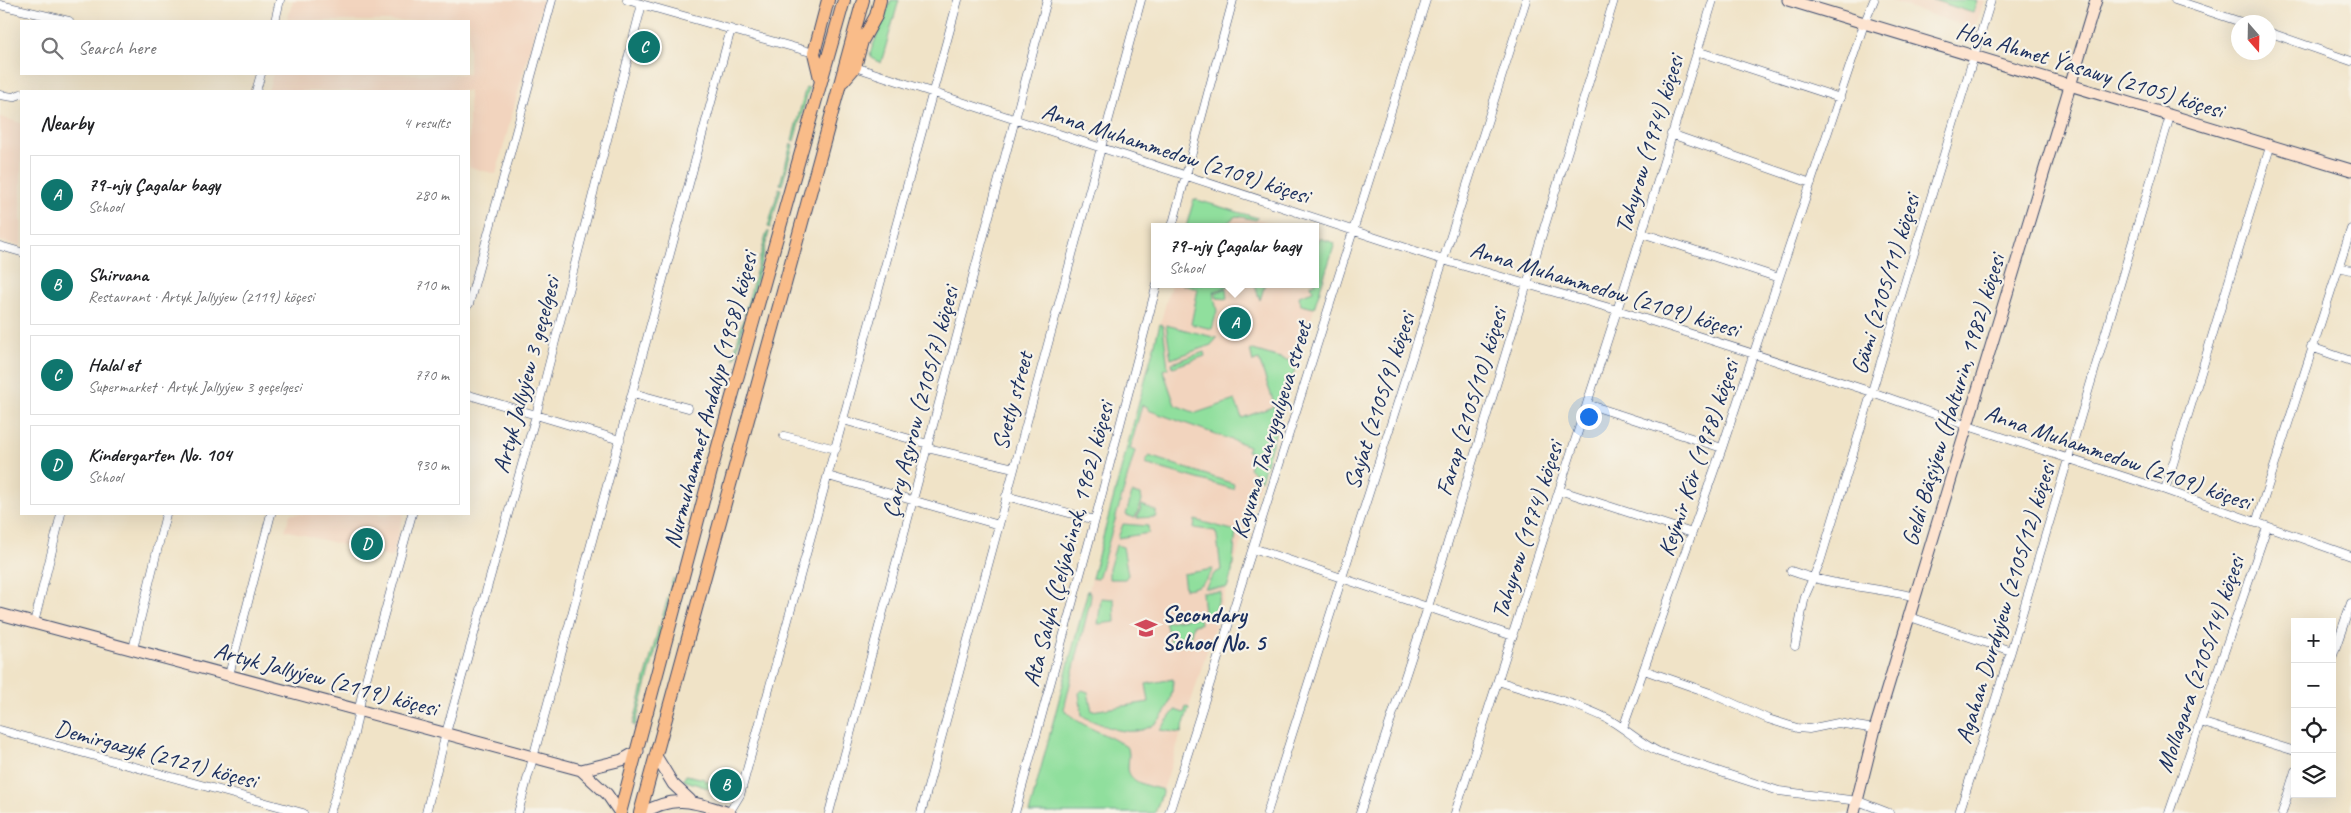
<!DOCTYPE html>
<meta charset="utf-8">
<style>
:root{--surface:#fff;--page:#f2f2f2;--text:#202124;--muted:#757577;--line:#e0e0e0;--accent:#0f766e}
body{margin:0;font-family:Caveat,sans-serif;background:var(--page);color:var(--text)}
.controls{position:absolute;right:15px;bottom:15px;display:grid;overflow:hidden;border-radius:0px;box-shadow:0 5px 20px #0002}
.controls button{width:45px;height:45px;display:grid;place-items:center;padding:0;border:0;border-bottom:1px solid var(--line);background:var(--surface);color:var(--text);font:25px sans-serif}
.compass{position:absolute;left:2231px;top:15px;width:45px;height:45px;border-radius:50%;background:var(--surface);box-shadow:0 5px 20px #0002;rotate:160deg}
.you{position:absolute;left:1588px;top:416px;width:18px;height:18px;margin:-12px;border:4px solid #fff;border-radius:50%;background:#1a73e8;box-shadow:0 0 0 8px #1a73e833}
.badge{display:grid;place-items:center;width:32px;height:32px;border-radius:50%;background:var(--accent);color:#fff;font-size:16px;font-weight:700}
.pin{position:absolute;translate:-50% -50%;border:2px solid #fff;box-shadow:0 1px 5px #0006}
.popup{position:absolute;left:1151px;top:223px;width:168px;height:65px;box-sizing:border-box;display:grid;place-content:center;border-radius:0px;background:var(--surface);filter:drop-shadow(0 1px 4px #0005);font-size:16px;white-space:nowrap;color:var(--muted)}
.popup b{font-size:19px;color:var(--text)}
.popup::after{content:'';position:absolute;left:50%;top:100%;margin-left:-10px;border:10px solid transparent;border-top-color:var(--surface)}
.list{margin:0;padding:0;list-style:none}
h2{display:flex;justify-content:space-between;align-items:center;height:65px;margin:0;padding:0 20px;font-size:21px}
h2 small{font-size:16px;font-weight:400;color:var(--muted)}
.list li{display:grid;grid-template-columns:32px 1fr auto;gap:15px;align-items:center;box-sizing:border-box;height:80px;margin:0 10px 10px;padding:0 10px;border:1px solid var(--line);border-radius:0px}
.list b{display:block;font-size:19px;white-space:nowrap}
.list p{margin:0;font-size:16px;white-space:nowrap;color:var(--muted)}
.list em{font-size:16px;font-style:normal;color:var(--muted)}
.icon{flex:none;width:28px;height:28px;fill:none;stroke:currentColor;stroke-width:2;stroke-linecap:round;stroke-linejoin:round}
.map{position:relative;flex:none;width:2351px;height:813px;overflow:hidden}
.search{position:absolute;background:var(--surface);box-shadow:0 5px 20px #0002;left:20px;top:20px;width:450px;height:55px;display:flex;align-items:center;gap:12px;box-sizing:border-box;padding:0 18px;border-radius:0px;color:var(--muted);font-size:19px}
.panel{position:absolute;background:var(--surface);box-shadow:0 5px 20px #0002;left:20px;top:90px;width:450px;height:425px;border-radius:0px}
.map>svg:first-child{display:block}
</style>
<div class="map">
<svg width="2351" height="813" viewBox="0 0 2351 813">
<rect width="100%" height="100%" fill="#f7f3e8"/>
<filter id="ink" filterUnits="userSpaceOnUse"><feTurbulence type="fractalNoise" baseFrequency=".02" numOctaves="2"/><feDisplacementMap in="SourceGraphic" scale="10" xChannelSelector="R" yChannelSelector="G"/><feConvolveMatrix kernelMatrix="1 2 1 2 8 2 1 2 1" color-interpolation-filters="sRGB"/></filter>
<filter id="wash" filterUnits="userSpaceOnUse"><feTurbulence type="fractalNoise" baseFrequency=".0096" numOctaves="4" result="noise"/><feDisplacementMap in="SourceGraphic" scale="20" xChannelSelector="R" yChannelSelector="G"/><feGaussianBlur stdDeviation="1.12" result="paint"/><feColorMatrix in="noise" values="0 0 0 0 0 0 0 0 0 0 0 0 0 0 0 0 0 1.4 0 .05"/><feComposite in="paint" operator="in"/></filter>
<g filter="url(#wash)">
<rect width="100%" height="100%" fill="#f0e3c7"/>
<path fill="#f2d4be" d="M293 0H543L496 174 469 167V91H268L273 74H469V21H287Z
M1889 0H1984L1975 30Z
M0 117 21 123V246L0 241Z
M1194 199 1284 227H1186Z
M1315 237 1335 243 1156 813H1029L1171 284H1315Z
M290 514H404L392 558 285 530Z"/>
<path fill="#90df9d" stroke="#56877e" d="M891 0H899L881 63 872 58 870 53Z
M1933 0H1977L1973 13Z
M806 87 809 88 794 141 792 140Z
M791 144 793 145 782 185 780 184Z
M779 188 781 189 770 228 768 227Z
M1194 199 1258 218 1256 220 1236 216 1222 227H1186Z
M767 232H769L747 316 744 315Z
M1319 238 1335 243 1314 308 1301 305 1299 296 1313 291 1311 284H1315V245Z
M1180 284H1233L1213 292 1217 311 1212 329 1191 324 1198 289Z
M1254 284H1265L1260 300Z
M1226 288 1227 299 1217 298 1215 293Z
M743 319 745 320 735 358H733Z
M1160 324 1163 326 1168 368 1163 370 1175 405 1196 413 1235 400 1242 418 1275 406 1259 360 1253 362 1250 349 1297 363 1261 480 1249 468 1252 459 1257 460 1259 455 1247 451 1249 446 1148 410V407L1142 405 1130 449 1135 451 1098 579 1092 578Z
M1166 325 1217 338 1211 345 1171 359Z
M1204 352 1205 356 1173 367 1172 363Z
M1149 456 1234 484 1233 489 1145 464Z
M1132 493 1141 495 1142 501 1135 518 1126 515Z
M1142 505 1156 511V517L1137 518Z
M1195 520 1236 531 1232 572 1227 588H1205L1214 574 1221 570 1217 536 1215 531 1194 528Z
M1123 524 1148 526 1149 533 1118 538Z
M1116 545 1123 547 1128 575 1125 579H1109V569Z
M1213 569C1207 582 1199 588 1185 589L1183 574Z
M673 578 675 579 663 623 661 622Z
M1088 590 1091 595 1090 602 1064 709C1080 728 1108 733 1128 748 1130 755 1128 761 1128 768 1129 784 1150 786 1163 790L1155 813H1029Z
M1202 592H1221L1215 613 1204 614Z
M1101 598 1114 599 1115 622 1098 624Z
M1199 617 1200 624 1193 625 1189 643 1185 645 1171 644 1165 622Z
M659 626 662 627 635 726 633 725Z
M1173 679C1172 724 1143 742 1103 725 1096 722 1088 720 1082 715L1079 693 1082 690 1088 692 1092 711 1149 702 1146 684Z
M1186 707 1189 708 1181 733 1160 730 1175 710 1184 713Z
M686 775 705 779V781L724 784V787H735L732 792 726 794 683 780Z"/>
</g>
<g filter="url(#ink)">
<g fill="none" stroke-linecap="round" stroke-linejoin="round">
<g stroke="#3b4a6e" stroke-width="9">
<path id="street" d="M627 0 814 53
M2175 0 2241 22
M0 5 69 21
M275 21 280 0
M2268 32 2351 61
M1697 51 1840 98
M852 66 1443 260 1617 310 1872 392 1968 426 2165 490 2351 556
M256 91 261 74
M0 95 13 97 21 94
M1671 134 1811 183
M1172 227 1233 0
M1642 233 1779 278
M0 246 21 252
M2339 267 2351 270
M469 304 552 0
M2311 347 2351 361
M633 393 688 408
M469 395 620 440
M1587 404 1722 448
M843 420 928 444
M784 436 836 449
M927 448 1014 468
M828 476 999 525
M1559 490 1692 533
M2165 490 2270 147
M1006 496 1095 520
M2256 523 2351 229
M1253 548 1513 636
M1791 571C1832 586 1874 587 1916 597
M1910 617 2011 651
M34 623 61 514
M1795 646 1805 596 1820 562 1991 0
M133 649 166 514
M2332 658 2351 603
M1644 670 1710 693 1768 719 1797 728 1809 729 1838 723 1875 729
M229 675 271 514
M1498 681C1534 693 1574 702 1608 719 1626 729 1640 743 1659 752L1779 791 1858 801 1889 813
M2200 722 2295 751
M1623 728 1722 448 1864 24 1874 0
M0 730 303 813
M330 813 354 734 362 694 412 514
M426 813 446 733 536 415 642 4
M518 813 731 29
M729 813 740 795 958 0
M829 813 1047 0
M921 813 1141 0
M1015 813 1095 520 1157 284
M1169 813 1426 0
M1267 813 1526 0
M1360 813 1428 607 1614 0
M1455 813 1642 233 1713 0
M1959 813 2011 651 2170 116
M2169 813 2267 527
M2282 813 2295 771"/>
</g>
<g stroke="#3b4a6e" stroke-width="13">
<path id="secondary" d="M1788 0 2351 170
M0 614 581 770 622 760 638 751
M656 756 673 784 690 800
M581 770 607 794 620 813
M643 813C676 793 696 803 730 813
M1854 813 1875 729 2096 0"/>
</g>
<g stroke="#3b4a6e" stroke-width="14">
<path id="primary" d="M843 81 855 67 862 41 876 16 880 0
M821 82 814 53 828 0
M620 813 711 471 844 0
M640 813 863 0"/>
</g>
<use href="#street" stroke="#fff" stroke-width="8"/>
<use href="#secondary" stroke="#fde4d0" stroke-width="11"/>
<use href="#primary" stroke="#f9bc89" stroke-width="12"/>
</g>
</g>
<defs>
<g id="school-bare" transform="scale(1.725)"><path d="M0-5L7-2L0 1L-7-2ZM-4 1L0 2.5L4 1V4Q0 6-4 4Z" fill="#d1495b" stroke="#f7f3e8" stroke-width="2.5" paint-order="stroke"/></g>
</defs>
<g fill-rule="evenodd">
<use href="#school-bare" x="1146" y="628"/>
</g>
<g text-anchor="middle" stroke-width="4.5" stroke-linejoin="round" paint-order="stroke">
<g font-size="24" fill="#1b2f5e" stroke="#f7f3e8">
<text transform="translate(2090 70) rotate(17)" y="8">Hoja Ahmet Ýasawy (2105) köçesi</text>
<text transform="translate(1649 144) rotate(-73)" y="8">Tahyrow (1974) köçesi</text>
<text transform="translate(1176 153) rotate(18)" y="8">Anna Muhammedow (2109) köçesi</text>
<text transform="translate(1885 284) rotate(-73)" y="8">Gämi (2105/11) köçesi</text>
<text transform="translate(1605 289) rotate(17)" y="8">Anna Muhammedow (2109) köçesi</text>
<text transform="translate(526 375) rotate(-75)" y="8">Artyk Jallyýew 3 geçelgesi</text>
<text transform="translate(710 400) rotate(-75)" y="8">Nurmuhammet Andalyp (1958) köçesi</text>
<text transform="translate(1953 400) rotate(-73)" y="8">Geldi Bäşiýew (Halturin, 1982) köçesi</text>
<text transform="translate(1012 401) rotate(-75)" y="8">Svetly street</text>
<text transform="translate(1379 401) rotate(-72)" y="8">Saýat (2105/9) köçesi</text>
<text transform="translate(920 402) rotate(-75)" y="8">Çary Aşyrow (2105/7) köçesi</text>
<text transform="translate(1471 402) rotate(-73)" y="8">Farap (2105/10) köçesi</text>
<text transform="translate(1271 430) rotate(-73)" y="8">Kayuma Tanrygulyeva street</text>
<text transform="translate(2118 457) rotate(19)" y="8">Anna Muhammedow (2109) köçesi</text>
<text transform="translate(1698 458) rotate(-71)" y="8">Keýmir Kör (1978) köçesi</text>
<text transform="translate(1527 530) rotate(-72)" y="8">Tahyrow (1974) köçesi</text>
<text transform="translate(1068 544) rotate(-75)" y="8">Ata Salyh (Çelýabinsk, 1962) köçesi</text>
<text transform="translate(2005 603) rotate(-73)" y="8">Agahan Durdyýew (2105/12) köçesi</text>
<text transform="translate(2200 664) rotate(-71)" y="8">Mollagara (2105/14) köçesi</text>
<text transform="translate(326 679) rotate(15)" y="8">Artyk Jallyýew (2119) köçesi</text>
<text transform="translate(156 754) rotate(15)" y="8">Demirgazyk (2121) köçesi</text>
</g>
<g font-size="24" font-weight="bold" fill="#1b2f5e" stroke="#f7f3e8" text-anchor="start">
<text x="1162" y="622">Secondary<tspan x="1162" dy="28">School No. 5</tspan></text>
</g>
</g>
</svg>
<div class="controls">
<button>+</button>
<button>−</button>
<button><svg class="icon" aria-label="locate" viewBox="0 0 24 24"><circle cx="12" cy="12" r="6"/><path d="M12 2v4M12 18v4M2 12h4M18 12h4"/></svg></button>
<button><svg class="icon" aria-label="layers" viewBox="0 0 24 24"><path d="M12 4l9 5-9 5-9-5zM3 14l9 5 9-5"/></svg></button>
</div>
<svg class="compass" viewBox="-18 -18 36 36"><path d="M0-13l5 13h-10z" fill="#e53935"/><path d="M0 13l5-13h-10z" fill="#757577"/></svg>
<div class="you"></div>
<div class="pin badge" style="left:1235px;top:323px">A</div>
<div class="popup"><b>79-njy Çagalar bagy</b>School</div>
<div class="pin badge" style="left:726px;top:785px">B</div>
<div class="pin badge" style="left:644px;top:47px">C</div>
<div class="pin badge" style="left:367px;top:544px">D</div>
<div class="search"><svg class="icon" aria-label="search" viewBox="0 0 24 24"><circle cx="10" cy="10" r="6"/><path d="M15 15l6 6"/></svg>Search here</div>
<section class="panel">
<h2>Nearby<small>4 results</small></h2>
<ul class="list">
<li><span class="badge">A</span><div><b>79-njy Çagalar bagy</b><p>School</p></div><em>280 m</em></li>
<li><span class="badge">B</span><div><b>Shirvana</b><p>Restaurant · Artyk Jallyýew (2119) köçesi</p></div><em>710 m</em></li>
<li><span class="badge">C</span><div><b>Halal et</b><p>Supermarket · Artyk Jallyýew 3 geçelgesi</p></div><em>770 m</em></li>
<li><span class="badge">D</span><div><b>Kindergarten No. 104</b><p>School</p></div><em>930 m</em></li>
</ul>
</section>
</div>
